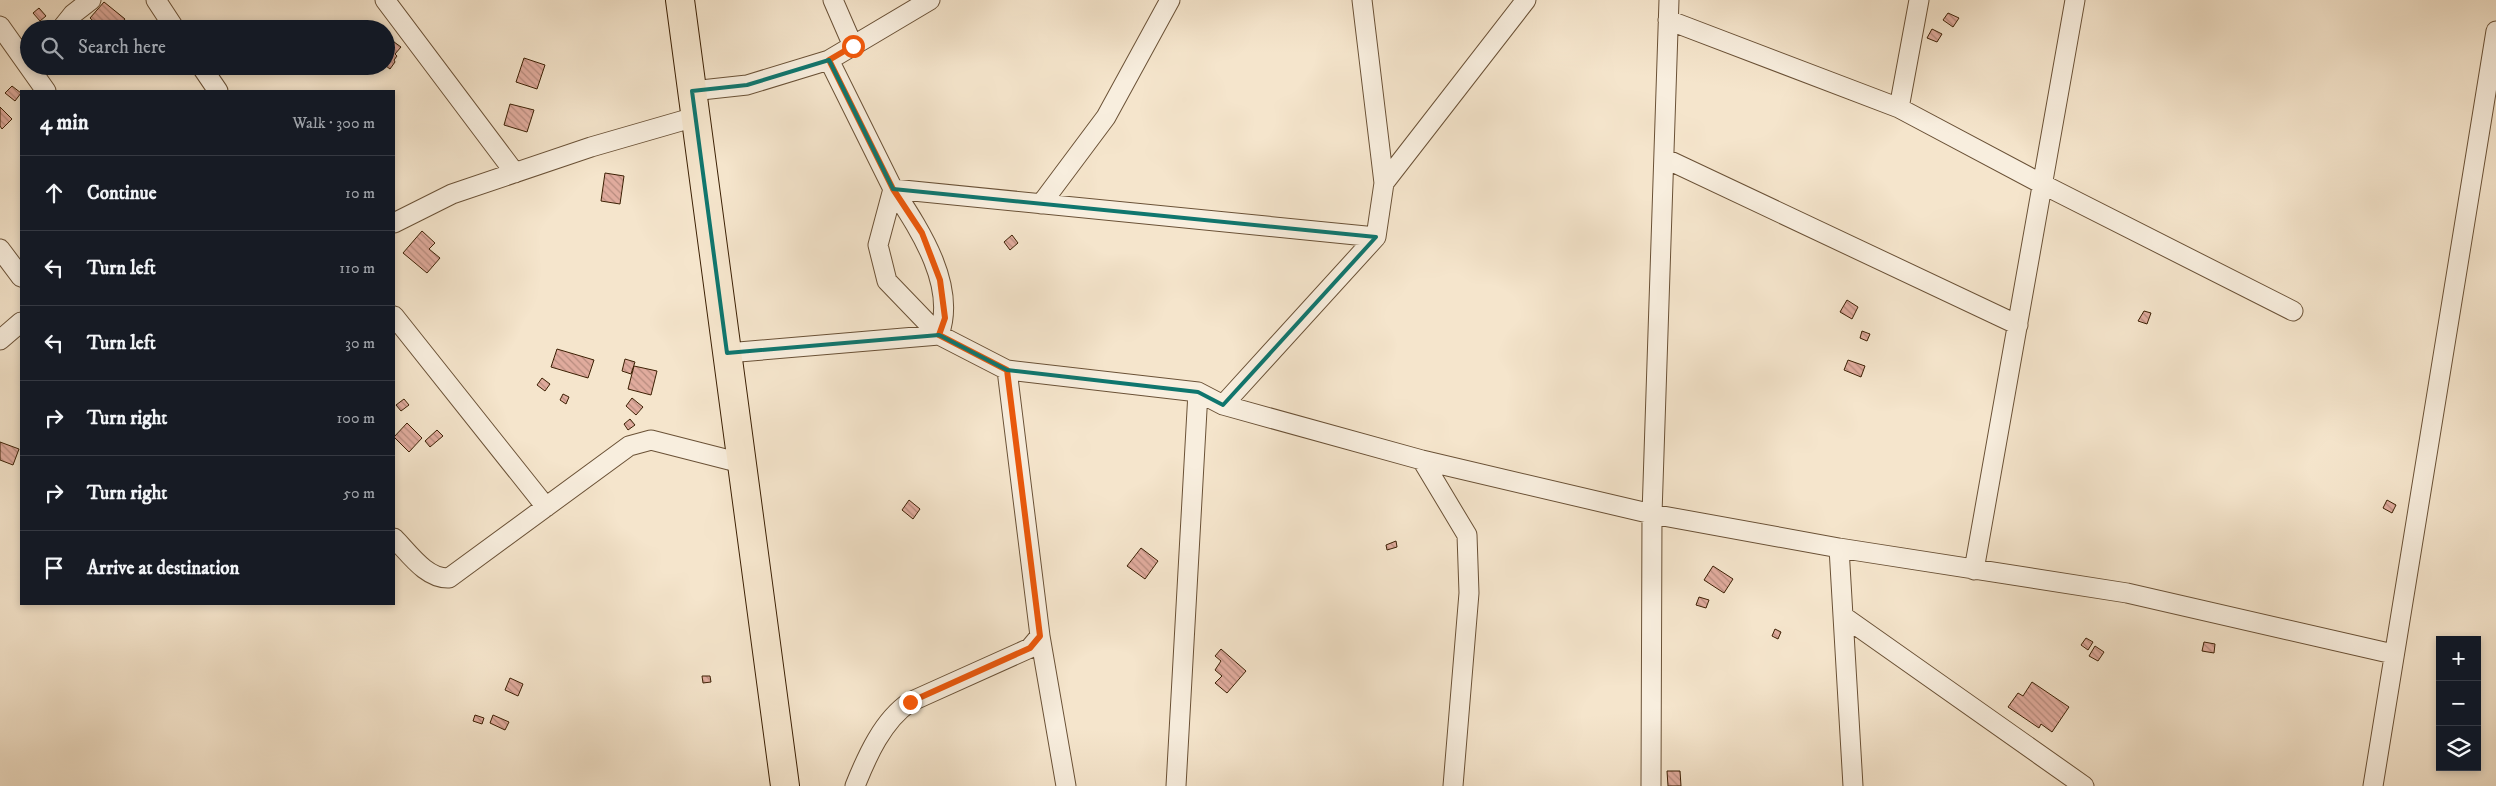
<!DOCTYPE html>
<meta charset="utf-8">
<style>
:root{--surface:#171b24;--page:#20242c;--text:#f1f3f6;--muted:#9ea1a6;--line:#363941}
body{margin:0;font-family:"IM FELL DW Pica",serif;background:var(--page);color:var(--text)}
.controls{position:absolute;right:15px;bottom:15px;display:grid;overflow:hidden;border-radius:0px;box-shadow:0 2px 8px #0003}
.controls button{width:45px;height:45px;display:grid;place-items:center;padding:0;border:0;border-bottom:1px solid var(--line);background:var(--surface);color:var(--text);font:25px sans-serif}
.stop{position:absolute;width:15px;height:15px;margin:-11px;border:4px solid #ea580c;border-radius:50%;background:#fff}
.stop.end{background:#ea580c;border-color:#fff;box-shadow:0 1px 5px #0008}
.list{margin:0;padding:0;list-style:none}
h2{display:flex;justify-content:space-between;align-items:center;height:65px;margin:0;padding:0 20px;font-size:21px}
h2 small{font-size:16px;font-weight:400;color:var(--muted)}
.list li{display:grid;grid-template-columns:32px 1fr auto;gap:15px;align-items:center;box-sizing:border-box;height:75px;padding:0 20px;border-top:1px solid var(--line)}
.list b{display:block;font-size:19px;white-space:nowrap}
.list em{font-size:16px;font-style:normal;color:var(--muted)}
.icon{flex:none;width:28px;height:28px;fill:none;stroke:currentColor;stroke-width:2;stroke-linecap:round;stroke-linejoin:round}
.map{position:relative;flex:none;width:2496px;height:786px;overflow:hidden}
.search{position:absolute;background:var(--surface);box-shadow:0 2px 8px #0003;left:20px;top:20px;width:375px;height:55px;display:flex;align-items:center;gap:12px;box-sizing:border-box;padding:0 18px;border-radius:28px;color:var(--muted);font-size:19px}
.panel{position:absolute;background:var(--surface);box-shadow:0 2px 8px #0003;left:20px;top:90px;width:375px;height:515px;border-radius:0px}
.map>svg:first-child{display:block}
</style>
<div class="map">
<svg width="2496" height="786" viewBox="0 0 2496 786">
<defs>
<pattern id="building-back-hatch" width="6" height="6" patternUnits="userSpaceOnUse" patternTransform="scale(1.25)"><rect width="6" height="6" fill="#e0ab9d"/><path d="M-1 5l2 2M0 0l6 6M5-1l2 2" fill="none" stroke="#b78b7e"/></pattern>
</defs>
<rect width="100%" height="100%" fill="#f5e5cc"/>
<filter id="stains"><feTurbulence type="fractalNoise" baseFrequency=".004" numOctaves="4"/><feColorMatrix values="0 0 0 0 .2 0 0 0 0 .09 0 0 0 0 .02 0 0 0 .5 -.17"/></filter>
<radialGradient id="worn" r=".72"><stop offset=".6" stop-color="#630" stop-opacity="0"/><stop offset="1" stop-color="#630" stop-opacity=".3"/></radialGradient>
<path fill="url(#building-back-hatch)" stroke="#3c2004" d="M104 2 125 19 117 29H102L90 18Z
M39 8 46 16 40 21 33 13Z
M1948 13 1959 18 1953 27 1943 20Z
M1932 29 1942 34 1937 42 1927 38Z
M25 35 29 39V53L16 44Z
M390 39 401 47 395 54 397 56 394 60 395 62 390 69 386 66V44Z
M524 58 545 65 537 89 516 82Z
M12 86 21 93 15 101 5 93Z
M510 104 534 110 527 132 504 125Z
M0 107 12 119 2 129 0 126Z
M605 173 624 176 620 204 601 201Z
M422 231 435 243 429 249 440 258 427 273 403 253Z
M1012 235 1018 243 1010 250 1004 242Z
M1847 300 1858 307 1852 319 1840 312Z
M2144 311 2151 313 2147 324 2138 321Z
M1862 331 1870 334 1867 341 1860 338Z
M557 349 594 360 588 378 551 367Z
M625 359 635 362 631 374 622 371Z
M1848 360 1865 366 1861 377 1844 370Z
M634 366 657 371 651 395 628 389Z
M542 378 550 384 545 391 537 385Z
M563 394 569 397 566 404 560 400Z
M632 398 643 407 636 415 626 406Z
M404 399 409 405 401 411 396 405Z
M630 419 635 425 628 430 624 424Z
M407 423 422 438 409 452 394 437Z
M437 430 443 436 430 447 425 441Z
M0 442 19 449 13 465 0 460Z
M909 500 920 509 913 519 902 510Z
M2387 500 2396 505 2392 513 2383 508Z
M1396 541 1397 547 1387 550 1386 545Z
M1141 548 1158 561 1145 579 1127 566Z
M1713 566 1733 579 1724 593 1704 580Z
M1699 597 1709 600 1706 608 1696 605Z
M1775 629 1781 632 1778 639 1772 636Z
M2086 638 2093 642 2088 650 2081 645Z
M2204 642 2215 644 2214 653 2202 651Z
M2095 646 2104 652 2098 661 2089 656Z
M1221 649 1246 671 1227 693 1215 683 1222 676 1215 670 1221 661 1215 656Z
M702 676H710L711 682 703 683Z
M510 678 523 684 518 696 505 690Z
M2032 682 2069 707 2052 732 2041 724 2039 728 2008 707 2018 693 2023 696Z
M475 715 484 718 482 724 473 721Z
M493 715 509 722 505 730 490 723Z
M1667 771H1680L1681 786H1668Z"/>
<g fill="none" stroke-linecap="round" stroke-linejoin="round">
<g stroke="#6a5136" stroke-width="21">
<path id="minor" d="M156 0 175 29
M385 0 515 173
M833 0 853 46
M1668 20 1899 108 2042 184 2293 311
M0 26 46 91
M61 29 73 14 91 0
M829 60 893 189 1376 237
M201 66 218 91
M692 91 747 85 829 60 930 0
M1899 108 1919 0
M1664 158 2018 325
M1384 183 1526 0
M893 189 878 245 887 281 939 335 1007 370 1198 392 1223 405 1422 460 1652 514 1839 548 2127 593 2393 654
M1041 204 1106 117 1170 0
M394 223 452 194 591 147 695 117
M0 249 21 277
M394 316 546 507
M0 340 21 322
M727 353 939 335C957 285 919 229 893 189
M1223 405 1376 237 1384 183 1362 0
M1422 460 1467 535 1469 593 1453 786
M394 538C409 553 426 579 449 578L629 446 651 440 741 463
M1839 548 1853 786
M1974 570 2075 0
M1843 616 2084 786
M1040 636 1066 786
M855 786C867 756 883 720 910 702L1030 648 1040 636 1007 370
M1176 786 1198 392
M1651 786 1652 514 1669 0
M2373 786 2496 31"/>
</g>
<g stroke="#3c2004" stroke-width="30">
<path id="trunk" d="M680 0 785 786"/>
</g>
<use href="#minor" stroke="#f8eede" stroke-width="19"/>
<use href="#trunk" stroke="#f5e5cc" stroke-width="28"/>
</g>
<g fill="none" stroke-linecap="round" stroke-linejoin="round">
<path stroke="#ea580c" stroke-width="6" d="M853 46 829 60 893 189 922 233 940 280 945 318 939 335 1007 370 1040 636 1030 648 910 702"/>
</g>
<path fill="none" stroke="#0f766e" stroke-width="4" stroke-linejoin="round" d="M829 60 893 189 1376 237 1223 405 1198 392 1007 370 939 335 727 353 692 91 747 85Z"/>
<rect width="100%" height="100%" filter="url(#stains)"/>
<rect width="100%" height="100%" fill="url(#worn)"/>
</svg>
<div class="controls">
<button>+</button>
<button>−</button>
<button><svg class="icon" aria-label="layers" viewBox="0 0 24 24"><path d="M12 4l9 5-9 5-9-5zM3 14l9 5 9-5"/></svg></button>
</div>
<div class="stop" style="left:853px;top:46px"></div>
<div class="stop end" style="left:910px;top:702px"></div>
<div class="search"><svg class="icon" aria-label="search" viewBox="0 0 24 24"><circle cx="10" cy="10" r="6"/><path d="M15 15l6 6"/></svg>Search here</div>
<section class="panel">
<h2>4 min<small>Walk · 300 m</small></h2>
<ul class="list">
<li><svg class="icon" aria-label="ahead" viewBox="0 0 24 24"><path d="M12 20V5M6 11l6-6 6 6"/></svg><div><b>Continue</b></div><em>10 m</em></li>
<li><svg class="icon" aria-label="left" viewBox="0 0 24 24"><path d="M17 20v-9H6M10 6l-5 5 5 5"/></svg><div><b>Turn left</b></div><em>110 m</em></li>
<li><svg class="icon" aria-label="left" viewBox="0 0 24 24"><path d="M17 20v-9H6M10 6l-5 5 5 5"/></svg><div><b>Turn left</b></div><em>30 m</em></li>
<li><svg class="icon" aria-label="right" viewBox="0 0 24 24"><path d="M7 20v-9h11M14 6l5 5-5 5"/></svg><div><b>Turn right</b></div><em>100 m</em></li>
<li><svg class="icon" aria-label="right" viewBox="0 0 24 24"><path d="M7 20v-9h11M14 6l5 5-5 5"/></svg><div><b>Turn right</b></div><em>50 m</em></li>
<li><svg class="icon" aria-label="arrive" viewBox="0 0 24 24"><path d="M6 21V4h12l-3 4 3 4H6"/></svg><div><b>Arrive at destination</b></div></li>
</ul>
</section>
</div>
